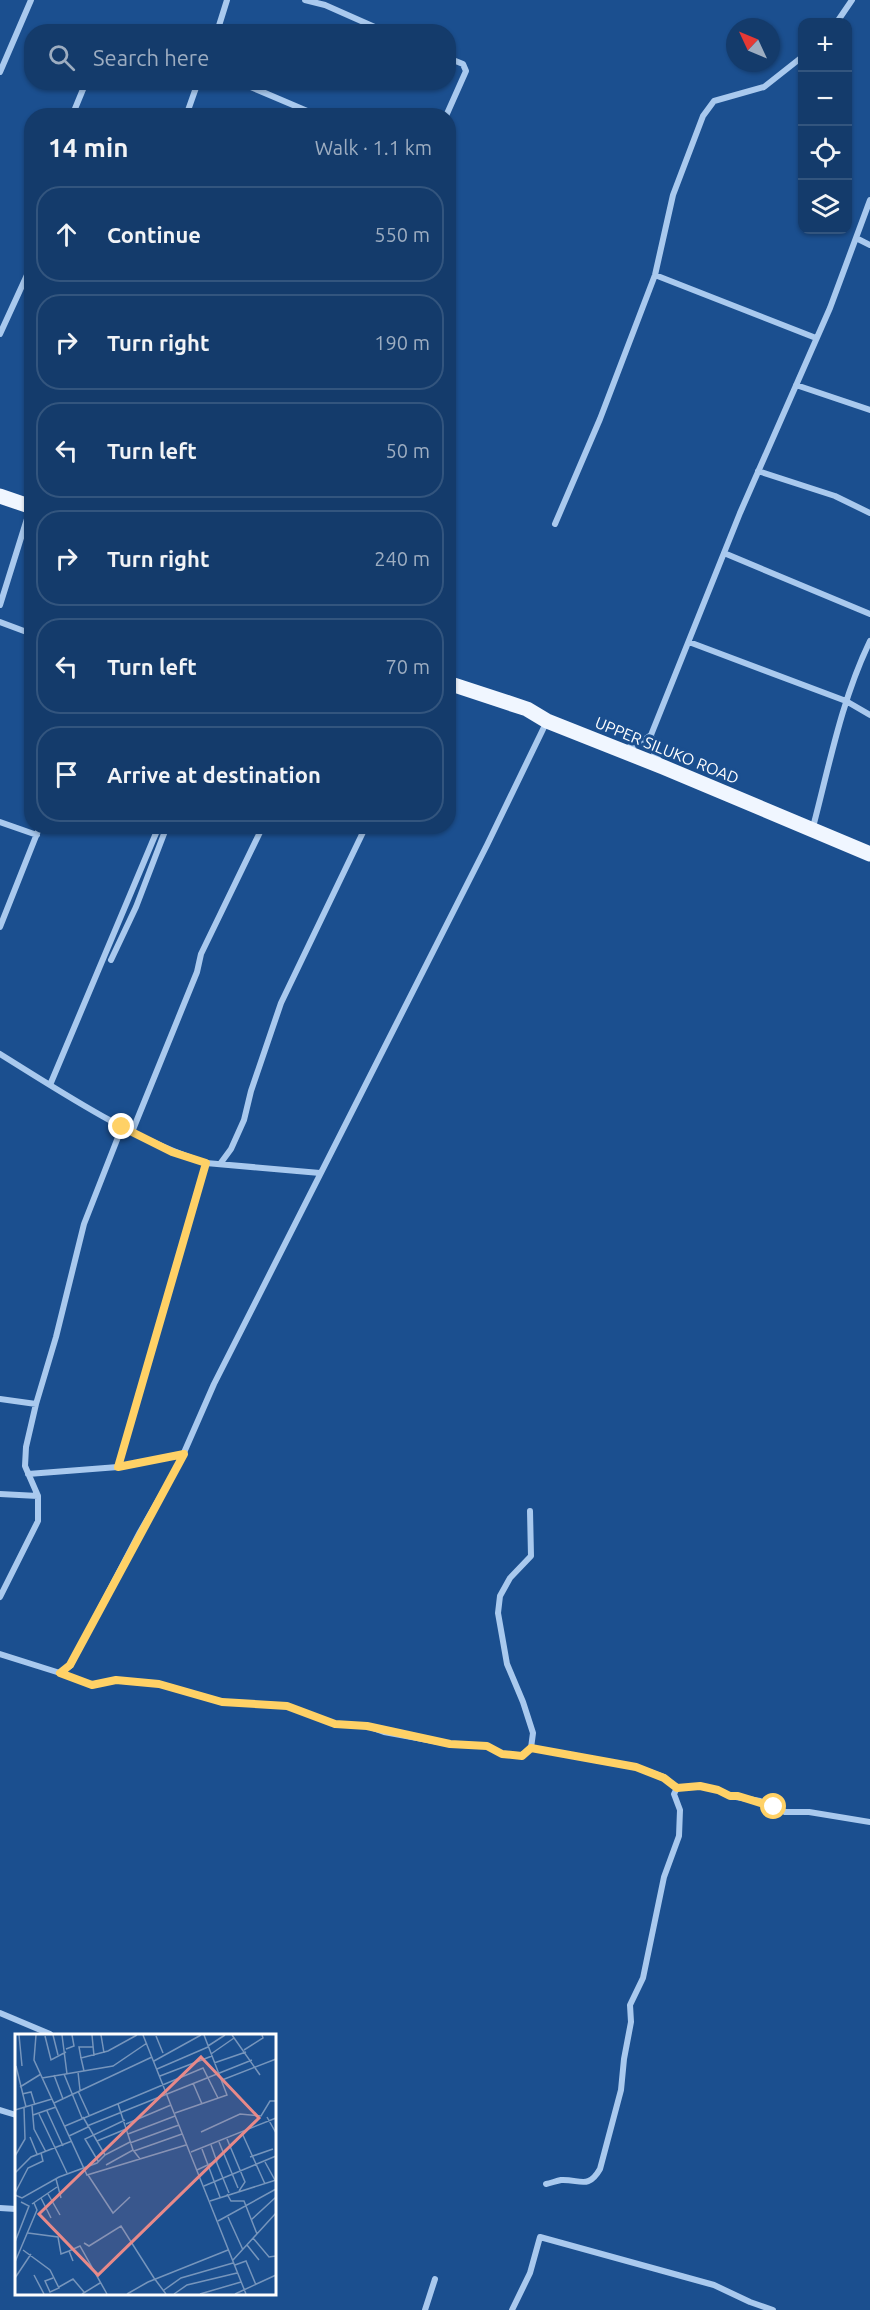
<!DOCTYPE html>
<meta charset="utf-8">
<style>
:root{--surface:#143b6b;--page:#214673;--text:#f1f3f6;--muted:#9dadc1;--line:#33557e}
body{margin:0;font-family:Ubuntu,sans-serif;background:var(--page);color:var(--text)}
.controls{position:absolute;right:18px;top:18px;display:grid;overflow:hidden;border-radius:12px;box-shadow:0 2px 4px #0004}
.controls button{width:54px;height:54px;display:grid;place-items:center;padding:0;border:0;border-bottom:2px solid var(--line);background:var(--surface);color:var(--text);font:30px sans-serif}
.compass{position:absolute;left:726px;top:18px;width:54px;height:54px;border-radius:50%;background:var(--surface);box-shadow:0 2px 4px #0004;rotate:314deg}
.stop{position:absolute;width:18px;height:18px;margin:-14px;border:4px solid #ffd166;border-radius:50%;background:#fff}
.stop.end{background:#ffd166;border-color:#fff;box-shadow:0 2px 6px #0008}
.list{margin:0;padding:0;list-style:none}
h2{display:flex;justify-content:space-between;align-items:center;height:78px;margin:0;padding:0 24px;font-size:26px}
h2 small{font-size:20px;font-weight:400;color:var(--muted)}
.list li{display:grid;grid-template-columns:39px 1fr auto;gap:18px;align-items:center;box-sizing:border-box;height:96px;margin:0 12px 12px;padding:0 12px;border:2px solid var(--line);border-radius:24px}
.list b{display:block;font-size:22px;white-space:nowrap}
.list em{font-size:20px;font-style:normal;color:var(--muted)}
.icon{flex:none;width:33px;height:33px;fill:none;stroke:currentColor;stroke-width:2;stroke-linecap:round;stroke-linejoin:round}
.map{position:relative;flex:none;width:870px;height:2310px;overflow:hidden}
.search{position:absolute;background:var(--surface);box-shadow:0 2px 4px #0004;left:24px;top:24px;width:432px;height:66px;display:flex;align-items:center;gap:15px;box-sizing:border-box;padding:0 21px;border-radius:24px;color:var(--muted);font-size:22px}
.panel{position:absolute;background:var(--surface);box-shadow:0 2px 4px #0004;left:24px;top:108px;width:432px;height:726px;border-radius:24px}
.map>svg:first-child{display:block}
</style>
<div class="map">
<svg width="870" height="2310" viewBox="0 0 870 2310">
<rect width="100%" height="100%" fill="#1b4f8f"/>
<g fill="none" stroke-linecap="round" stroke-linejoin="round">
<path stroke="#a9c9ee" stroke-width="6" d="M305 0 325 5 386 32
M837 22 852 0
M217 32 227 0
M0 72 31 0
M239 82 319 116
M72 116 86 82
M186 116 198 82
M446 116 466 71 463 64 448 58
M856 238 870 245
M655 275 816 338
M0 334 27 275 32 256
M796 385 870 410
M758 471 835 496 870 513
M555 524 600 419 655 275 673 195 703 116 714 101 764 87 802 57
M724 553 870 614
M0 605 31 506
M0 622 32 634
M689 642 846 701 870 715
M651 735 654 753 661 763
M625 749 641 742 651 735 740 513 830 308 870 200
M0 822 37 835
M812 831C829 767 841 701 870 641
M0 927 40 826
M111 960 136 907 167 826
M0 1054C66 1095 132 1139 206 1163
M50 1085 159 826
M132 1132 197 972 201 954 263 826
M220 1164 231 1149 244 1120 251 1091 281 1003 366 826
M0 1399 36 1404 56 1337 84 1224 122 1127
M118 1467 206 1163 320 1173
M28 1474 118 1467 184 1454
M0 1494 38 1496
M0 1597 38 1521V1496L25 1466 26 1447 36 1404
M0 1654 60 1673 70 1666 140 1532 179 1464 214 1384 487 845 547 721
M60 1673 92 1685 116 1680 159 1684 222 1702 287 1706 335 1724 367 1726 384 1732 450 1744 487 1746 502 1754 521 1756 531 1748 533 1733 523 1702 507 1664 498 1613 500 1596 510 1578 531 1556 530 1511
M531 1748 636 1767 664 1777 677 1788
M0 2013 50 2034
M0 2110 16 2115
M546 2184C551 2183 556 2181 561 2180 580 2179 588 2190 600 2169L621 2090 624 2059 631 2022 630 2005 643 1978 664 1877 679 1836 680 1810 674 1794 677 1788 700 1786 718 1790 730 1796 760 1801 785 1812H809L870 1822
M0 2208 16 2209
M425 2310 435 2279
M512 2310 530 2273 540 2237 714 2285 750 2302 773 2310"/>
<path stroke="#f0f6ff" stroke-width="15" d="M0 496 32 507
M448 683 527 709 547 721 663 767 870 854"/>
</g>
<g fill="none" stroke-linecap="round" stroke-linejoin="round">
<path stroke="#ffd166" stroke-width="8" d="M122 1127 172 1152 206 1163 118 1467 184 1454 70 1665 60 1673 92 1685 116 1680 159 1684 222 1702 287 1706 335 1724 367 1726 450 1744 487 1746 502 1754 522 1756 531 1748 636 1767 664 1778 677 1788 700 1786 718 1790 730 1796H738L774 1807"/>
</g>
<g text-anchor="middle" stroke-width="6" stroke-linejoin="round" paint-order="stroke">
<g font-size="16" fill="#fff" stroke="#1b4f8f">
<text transform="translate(667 750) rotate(22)" y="6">UPPER SILUKO ROAD</text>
</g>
</g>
<g transform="translate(15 2034)">
<rect width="261" height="261" fill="#1b4f8f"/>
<path fill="none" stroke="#7695bc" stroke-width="1.5" d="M4 1 7 32M21 1 19 26 72 141 171 111M38 1 43 21M47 1 52 40M77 1 79 22M86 1 89 19M128 1 231 260M217 1 245 41M30 2 36 26 51 18M141 2 148 19M193 12 210 1M51 15 59 12 57 1M229 16 248 4 247 1M196 20 219 4M66 24 64 13H78M139 27 186 1M199 29 231 18M1 32 11 73M142 35 193 13M69 37 66 24 93 17 122 1M63 38 65 56M49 40 67 84M39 41 48 65M145 42 197 22M27 44 98 32 132 9M207 46 261 25M178 49 187 70M5 53 26 40M63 57 74 81M7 60 16 58 20 71M39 69 137 23M103 70 118 116M17 72 19 95 31 118M0 76 37 65M32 77 48 112M160 79 212 61 189 1M24 80 52 139M18 81 41 73M68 83 90 121 115 108M252 83 261 99M111 90 156 71M50 92 188 34 203 64M72 92 237 26M186 98 225 80 246 82 255 67H261M227 99 250 150M113 100 160 82M54 102 73 93M15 103 22 120M212 105 230 148 224 157M82 107 111 95M204 108 223 154M115 109 164 91M196 111 202 128M187 115 205 163M119 117 167 100M176 118 261 84M0 122 10 105 9 74M235 123 258 115M83 127 70 105 110 86M250 128 261 148M91 131 118 116 125 125M182 136 201 127 214 159M0 139 16 123 57 107M73 141 98 179 115 163M41 145 46 164M189 152 261 122M0 159 13 134 28 127 26 119M33 160 45 181M212 160 216 167H229L242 200M0 161 7 164 44 143 82 129 90 121M26 164 36 184M195 167 261 146M17 170 42 153M213 183 228 216M236 186 261 163M203 187 261 155M13 199 43 203 46 220 54 217 58 227M238 204 254 223 261 222M0 208 14 172 6 168M69 209 74 212 106 192 139 244M232 211 244 226M8 216 35 236 44 254 35 258 30 247 38 244M54 217 65 212 92 260M218 226 261 179M0 228 22 176 19 169M220 231 231 227 241 251M19 241 29 260M0 244 16 220M139 244 151 260M133 248 213 216M44 253 58 245 69 258M149 256 166 244 218 229M67 260 85 249M112 260 133 248M159 260 172 251 222 239M185 260 226 248M220 260 261 241"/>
<path fill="#e88989" fill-opacity="0.15" stroke="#e88989" stroke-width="3" d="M186 23 244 84 83 241 24 180Z"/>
<rect width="261" height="261" fill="none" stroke="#fff" stroke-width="3"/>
</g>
</svg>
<div class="controls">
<button>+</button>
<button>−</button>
<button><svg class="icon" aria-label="locate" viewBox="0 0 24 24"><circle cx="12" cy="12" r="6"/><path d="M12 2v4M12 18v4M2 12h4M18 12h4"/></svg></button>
<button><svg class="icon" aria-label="layers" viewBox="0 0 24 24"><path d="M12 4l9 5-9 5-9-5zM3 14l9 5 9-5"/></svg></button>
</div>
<svg class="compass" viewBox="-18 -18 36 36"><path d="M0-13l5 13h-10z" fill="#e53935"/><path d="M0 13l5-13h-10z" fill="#9dadc1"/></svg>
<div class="stop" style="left:774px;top:1807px"></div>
<div class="stop end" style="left:122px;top:1127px"></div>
<div class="search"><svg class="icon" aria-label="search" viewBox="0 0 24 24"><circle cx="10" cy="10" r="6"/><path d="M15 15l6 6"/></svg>Search here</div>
<section class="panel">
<h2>14 min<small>Walk · 1.1 km</small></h2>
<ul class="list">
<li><svg class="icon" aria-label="ahead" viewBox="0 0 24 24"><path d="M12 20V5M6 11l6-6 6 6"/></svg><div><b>Continue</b></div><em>550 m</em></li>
<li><svg class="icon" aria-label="right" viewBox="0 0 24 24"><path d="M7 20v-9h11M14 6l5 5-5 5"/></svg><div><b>Turn right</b></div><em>190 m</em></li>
<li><svg class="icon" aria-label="left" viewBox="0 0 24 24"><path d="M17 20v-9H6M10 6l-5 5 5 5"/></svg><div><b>Turn left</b></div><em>50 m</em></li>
<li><svg class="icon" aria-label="right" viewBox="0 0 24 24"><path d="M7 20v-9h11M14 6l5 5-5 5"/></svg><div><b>Turn right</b></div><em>240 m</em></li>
<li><svg class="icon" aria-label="left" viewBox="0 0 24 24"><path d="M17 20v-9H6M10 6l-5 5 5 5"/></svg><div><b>Turn left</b></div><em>70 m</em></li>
<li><svg class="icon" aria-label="arrive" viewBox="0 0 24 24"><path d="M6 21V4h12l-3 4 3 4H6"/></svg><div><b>Arrive at destination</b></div></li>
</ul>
</section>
</div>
